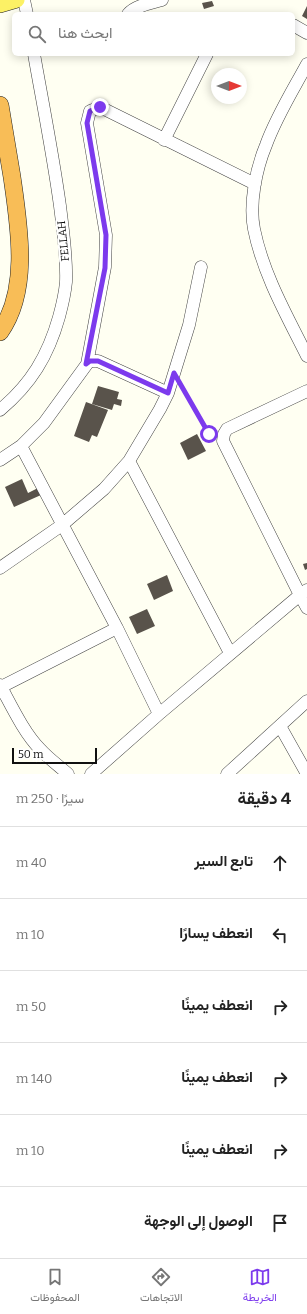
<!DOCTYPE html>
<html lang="ar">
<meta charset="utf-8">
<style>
:root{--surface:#fff;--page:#f2f2f2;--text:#222;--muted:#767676;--line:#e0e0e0;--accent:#7c3aed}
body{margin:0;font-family:Bitter,Vazirmatn,serif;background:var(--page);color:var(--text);direction:rtl}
.compass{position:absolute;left:211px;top:68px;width:36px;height:36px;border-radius:50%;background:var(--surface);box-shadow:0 2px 10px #0003;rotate:90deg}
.scale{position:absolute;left:12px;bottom:10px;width:85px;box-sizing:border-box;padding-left:4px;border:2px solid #101010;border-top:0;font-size:11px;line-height:14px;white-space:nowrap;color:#101010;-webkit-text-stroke:3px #fff;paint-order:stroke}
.stop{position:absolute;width:12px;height:12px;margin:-9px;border:3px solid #7c3aed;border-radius:50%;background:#fff}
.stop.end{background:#7c3aed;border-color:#fff;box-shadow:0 1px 4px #0008}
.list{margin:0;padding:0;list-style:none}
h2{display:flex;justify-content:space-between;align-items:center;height:52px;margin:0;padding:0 16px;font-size:17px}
h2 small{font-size:13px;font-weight:400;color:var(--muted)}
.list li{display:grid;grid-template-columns:26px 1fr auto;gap:12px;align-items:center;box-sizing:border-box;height:72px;padding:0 16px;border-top:1px solid var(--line)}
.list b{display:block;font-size:15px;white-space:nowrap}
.list em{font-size:13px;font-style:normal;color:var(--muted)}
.icon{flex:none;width:22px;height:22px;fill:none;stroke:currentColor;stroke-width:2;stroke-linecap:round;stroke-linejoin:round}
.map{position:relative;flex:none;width:307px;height:774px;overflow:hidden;direction:ltr}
.search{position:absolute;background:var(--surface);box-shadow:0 2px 10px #0003;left:12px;right:12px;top:12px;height:44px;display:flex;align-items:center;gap:10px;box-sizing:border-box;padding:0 14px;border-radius:6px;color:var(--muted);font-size:15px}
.sheet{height:484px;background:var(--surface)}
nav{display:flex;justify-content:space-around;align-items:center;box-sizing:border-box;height:56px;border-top:1px solid var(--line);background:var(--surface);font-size:11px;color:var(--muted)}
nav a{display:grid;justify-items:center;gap:2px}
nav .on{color:var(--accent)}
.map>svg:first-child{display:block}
</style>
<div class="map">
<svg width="307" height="774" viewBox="0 0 307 774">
<rect width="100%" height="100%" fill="#fffff2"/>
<path fill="#59534b" d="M212 1 214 6 204 9 202 3Z
M307 6V19L302 16Z
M98 386 119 392 117 399 122 400 121 406 114 404 112 410 92 404Z
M86 402 108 410 97 437 92 435 89 442 74 436Z
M197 434 206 451 188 460 180 443Z
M22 479 28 493 38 488 41 495 14 507 5 487Z
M307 563V569L305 570 303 564Z
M167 575 173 591 154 600 147 584Z
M147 609 155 626 137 634 129 617Z"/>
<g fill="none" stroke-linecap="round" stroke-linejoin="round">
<g stroke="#434343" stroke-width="13">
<path id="minor" d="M24 0 27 14
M128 14C136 5 152 3 162 0
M293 25 307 33
M307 64C293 90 276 117 266 145 256 169 249 204 254 229 263 274 287 316 307 356
M164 140 207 54
M87 364 105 267 106 235 87 123 90 111 100 107 255 184
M307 391 227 429 224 434 223 441 300 595 307 590
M0 410C31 384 48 356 59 317 62 306 65 293 66 282 67 256 63 231 60 206 53 155 43 105 34 54
M21 446 117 628 159 714
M0 460 21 446 44 423 87 364 90 361H98L168 393
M129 461 230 653
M0 568 62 525 104 489 129 461 160 409 168 393 189 325 201 267
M0 685C11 705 24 733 40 749 48 758 59 766 68 774
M1 687 117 628
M280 726 307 774
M91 774 159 714 300 595 307 608
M227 774 307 701"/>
</g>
<g stroke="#212121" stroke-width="16">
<path id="major" d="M0 5 17 0"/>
</g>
<g stroke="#212121" stroke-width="18">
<path id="highway" d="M0 105C4 129 8 153 12 177 19 226 30 290 0 332"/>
</g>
<path stroke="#323232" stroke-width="2" stroke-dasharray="4 2" stroke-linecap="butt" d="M182 387 209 434H212"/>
<use href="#minor" stroke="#fff" stroke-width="12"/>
<use href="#major" stroke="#fcf165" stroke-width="15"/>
<use href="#highway" stroke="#f8bd57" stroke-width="17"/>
</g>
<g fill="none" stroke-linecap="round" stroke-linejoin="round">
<path stroke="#7c3aed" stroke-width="5" d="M100 107 90 111 87 123 106 235 105 268 86 364 90 361H98L168 393 174 373 209 434"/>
</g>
<g text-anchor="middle" stroke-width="4" stroke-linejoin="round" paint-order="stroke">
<g font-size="11" fill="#101010" stroke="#fff">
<text transform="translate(63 241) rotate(-96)" y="4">FELLAH</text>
</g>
</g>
</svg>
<svg class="compass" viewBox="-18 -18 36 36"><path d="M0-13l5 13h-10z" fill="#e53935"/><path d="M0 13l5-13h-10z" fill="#767676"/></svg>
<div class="scale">50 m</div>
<div class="stop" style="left:209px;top:434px"></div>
<div class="stop end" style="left:100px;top:107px"></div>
<div class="search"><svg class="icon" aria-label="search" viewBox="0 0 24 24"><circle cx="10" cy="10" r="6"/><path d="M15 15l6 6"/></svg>ابحث هنا</div>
</div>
<section class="sheet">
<h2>4 دقيقة<small>سيرًا · 250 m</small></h2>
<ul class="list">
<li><svg class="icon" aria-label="ahead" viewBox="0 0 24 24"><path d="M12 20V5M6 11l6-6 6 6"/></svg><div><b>تابع السير</b></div><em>40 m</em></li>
<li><svg class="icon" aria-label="left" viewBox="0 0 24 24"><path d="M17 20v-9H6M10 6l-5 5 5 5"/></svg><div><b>انعطف يسارًا</b></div><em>10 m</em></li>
<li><svg class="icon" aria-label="right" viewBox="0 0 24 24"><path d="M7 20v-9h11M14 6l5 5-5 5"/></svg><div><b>انعطف يمينًا</b></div><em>50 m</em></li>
<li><svg class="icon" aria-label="right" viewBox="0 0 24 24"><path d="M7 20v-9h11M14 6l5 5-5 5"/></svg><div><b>انعطف يمينًا</b></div><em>140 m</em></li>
<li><svg class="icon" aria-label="right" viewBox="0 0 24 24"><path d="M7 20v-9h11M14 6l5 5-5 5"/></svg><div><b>انعطف يمينًا</b></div><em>10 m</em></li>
<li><svg class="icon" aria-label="arrive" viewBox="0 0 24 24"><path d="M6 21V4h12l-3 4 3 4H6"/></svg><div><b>الوصول إلى الوجهة</b></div></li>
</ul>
</section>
<nav>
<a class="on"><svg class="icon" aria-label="map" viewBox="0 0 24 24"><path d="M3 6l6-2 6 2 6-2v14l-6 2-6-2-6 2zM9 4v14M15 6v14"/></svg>الخريطة</a>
<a><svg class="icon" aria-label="directions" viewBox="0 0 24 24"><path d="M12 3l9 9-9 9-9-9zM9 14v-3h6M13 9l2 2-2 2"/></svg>الاتجاهات</a>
<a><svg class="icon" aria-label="saved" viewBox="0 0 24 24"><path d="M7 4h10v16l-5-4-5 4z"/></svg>المحفوظات</a>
</nav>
